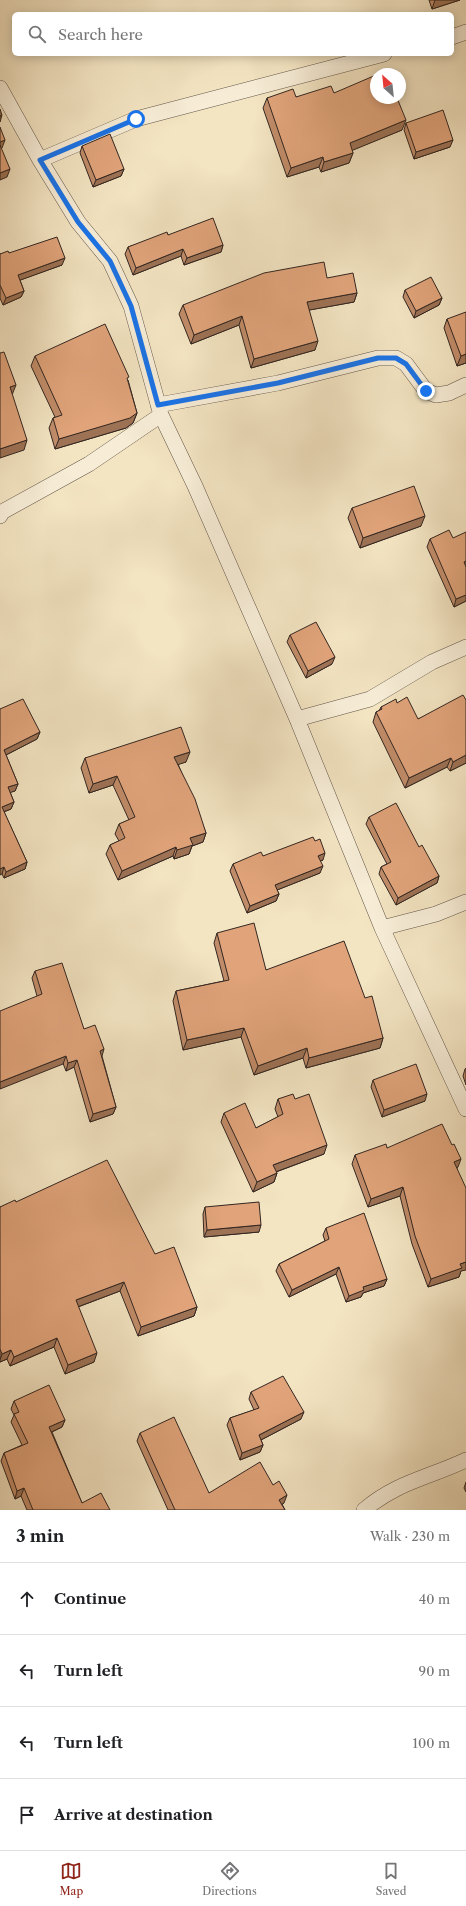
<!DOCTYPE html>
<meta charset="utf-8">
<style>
:root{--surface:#fff;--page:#f6f6f6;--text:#202124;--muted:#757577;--line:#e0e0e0;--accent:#8f2418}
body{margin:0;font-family:"Libre Caslon Text",serif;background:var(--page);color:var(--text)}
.compass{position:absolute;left:370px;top:68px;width:36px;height:36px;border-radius:50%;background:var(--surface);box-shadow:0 2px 10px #0003;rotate:333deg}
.stop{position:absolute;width:12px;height:12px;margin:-9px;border:3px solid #1a73e8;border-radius:50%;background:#fff}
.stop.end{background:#1a73e8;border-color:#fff;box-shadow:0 1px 4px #0008}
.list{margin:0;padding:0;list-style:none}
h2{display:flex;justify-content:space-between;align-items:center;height:52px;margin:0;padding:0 16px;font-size:17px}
h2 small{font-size:13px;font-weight:400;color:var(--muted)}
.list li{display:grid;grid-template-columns:26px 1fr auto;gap:12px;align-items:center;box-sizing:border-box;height:72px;padding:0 16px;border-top:1px solid var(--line)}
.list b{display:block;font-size:15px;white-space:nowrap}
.list em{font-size:13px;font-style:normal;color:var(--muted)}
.icon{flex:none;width:22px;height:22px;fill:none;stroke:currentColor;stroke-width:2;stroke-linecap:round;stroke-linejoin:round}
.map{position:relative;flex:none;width:466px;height:1510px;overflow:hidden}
.search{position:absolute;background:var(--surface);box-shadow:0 2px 10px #0003;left:12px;right:12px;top:12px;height:44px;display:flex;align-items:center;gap:10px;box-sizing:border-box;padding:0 14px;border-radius:6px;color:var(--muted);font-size:15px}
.sheet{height:340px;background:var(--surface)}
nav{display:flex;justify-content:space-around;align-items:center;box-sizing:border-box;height:56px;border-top:1px solid var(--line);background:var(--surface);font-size:11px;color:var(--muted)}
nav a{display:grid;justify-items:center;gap:2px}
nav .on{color:var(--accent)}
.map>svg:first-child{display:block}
</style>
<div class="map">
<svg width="466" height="1510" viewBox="0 0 466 1510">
<rect width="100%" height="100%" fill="#f3e4c2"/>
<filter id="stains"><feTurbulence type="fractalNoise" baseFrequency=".005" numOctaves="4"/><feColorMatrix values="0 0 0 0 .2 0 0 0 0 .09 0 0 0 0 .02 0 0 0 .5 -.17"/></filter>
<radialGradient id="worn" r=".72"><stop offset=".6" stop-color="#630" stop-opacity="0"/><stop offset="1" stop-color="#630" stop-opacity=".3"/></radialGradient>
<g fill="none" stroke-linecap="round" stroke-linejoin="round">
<g stroke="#625649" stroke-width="16">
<path id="street" d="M452 37 466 32
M0 88 40 160 78 222 110 261 131 306 161 415 195 486 297 719 382 928 466 1109
M40 160 136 119 384 54
M158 405 278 383 378 358H396L406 364 426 391 436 395 449 393 466 385
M0 516 2 512 89 464 161 415
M297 719 370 699 432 662 466 647
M382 928 436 914 466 902
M364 1510C397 1482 428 1478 466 1460"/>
</g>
<use href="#street" stroke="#f7edd7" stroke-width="15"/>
</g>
<path fill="#c18c69" stroke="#322621" d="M429 0H460L432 9Z
M334 93 402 130 352 150 353 153 349 163 321 172 319 167 287 177 263 108 267 98 296 97Z
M406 123 450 147 414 159 404 130Z
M82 146 124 169 121 176 93 187 80 153Z
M168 235 223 245 221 252 184 265 181 256 133 275 125 254 128 247Z
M9 253 62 265 20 280 24 291 21 297 3 305 0 298V254Z
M405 290 442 298 439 305 414 318 403 297Z
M357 293 354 302 309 310 315 350 251 368 239 325 191 344 179 314 183 305Z
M447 319 466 363 457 366 444 328Z
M35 356 128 380 137 413 133 423 126 428 55 449 49 428 53 418 55 417 31 366Z
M352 508 421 526 360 548 348 518Z
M453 538 466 601 454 607 427 547 430 539Z
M290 635 332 664 306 678 287 642Z
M466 700V763L450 771 447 767 405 788 373 722 376 712 379 711 381 707 397 703 418 719Z
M0 709 40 732 37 739 6 755 18 784 15 791 10 792 14 802 11 809 4 812 27 862 25 869 4 878 2 874Z
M85 758 186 762 178 764 206 833 203 842 192 846 189 854 174 859 173 856 118 880 106 854 110 845 119 841 115 834 119 824 129 820 113 785 89 793 81 768Z
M369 817 419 847 439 876 437 883 396 905 379 874 381 867 387 864 366 824Z
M263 856 323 860 320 861V873L277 890 279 894 276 901 247 913 230 871 233 864Z
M217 933 266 970 365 998 383 1038 380 1048 306 1068 303 1058 254 1075 241 1037 183 1050 173 1001 176 991 224 981 214 943Z
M35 971 84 1029 102 1056 116 1107 113 1114 90 1122 74 1067 66 1071 37 996 32 978Z
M466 1068V1085L463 1076 465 1069Z
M373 1080 425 1101 382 1117 371 1087Z
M278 1099H295L324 1154 276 1172 277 1173 274 1182 253 1192 221 1122 224 1113 256 1128 278 1117 275 1109Z
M387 1148 458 1167 457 1168 461 1271 459 1277 428 1287 412 1244 400 1196 368 1207 352 1164 355 1155Z
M16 1202 155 1254 197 1307 194 1316 138 1336 120 1291 78 1307 94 1362 65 1374 54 1347 10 1366 7 1359 0 1362V1207Z
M205 1207 259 1232 204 1237 203 1214Z
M326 1228 387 1279 384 1286 363 1293 361 1297 346 1302 336 1274 289 1297 276 1271 279 1264 325 1241 323 1235Z
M251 1392 301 1419 261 1440 263 1445 260 1452 240 1460 227 1425 230 1418 254 1410 249 1399Z
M14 1401 65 1420 62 1427 52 1432 82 1503 110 1510H27L21 1496 15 1499 1 1461 4 1453 22 1445 11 1422 14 1415 11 1409Z
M140 1433 209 1493 284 1503 282 1504 285 1510H168L137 1441Z
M466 1482V1492L464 1488Z"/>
<path fill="#9d7255" stroke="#322621" d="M435 0H460L432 9Z
M2 115 0 122V116Z
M406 120 402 130 346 153 350 143Z
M5 140 2 148 0 149V142Z
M453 140 450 147 414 159 416 152Z
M353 153 349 163 321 172 324 162Z
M323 157 319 167 287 177 291 168Z
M10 169 7 177 0 180V173Z
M124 169 121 176 93 187 96 180Z
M223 245 221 252 184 265 187 258Z
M183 249 181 256 133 275 136 268Z
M65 258 62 265 15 282 18 275Z
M24 291 21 297 3 305 6 298Z
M357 293 354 302 304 311 307 302Z
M442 298 439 305 414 318 416 311Z
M242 316 239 325 191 344 194 335Z
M318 341 315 350 251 368 254 359Z
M466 354V363L457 366 461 356Z
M16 385 12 395 10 387Z
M137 413 133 423 126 428 55 449 59 439Z
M27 440 24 450 0 458V449Z
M425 516 421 526 360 548 363 538Z
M466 561V568L464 562Z
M466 595V601L454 607 456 599Z
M335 657 332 664 306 678 308 671Z
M40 732 37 739 2 757 4 750Z
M190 752 186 762 171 767 174 757Z
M466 755V763L450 771 453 762Z
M451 758 447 767 405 788 409 778Z
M117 776 113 785 89 793 93 784Z
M18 784 15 791 6 794 8 787Z
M14 802 11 809 0 813 2 807Z
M206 833 203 842 192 846 189 854 174 859 177 850 190 838Z
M176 847 173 856 118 880 122 871Z
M325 853 323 860 316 863 318 856Z
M27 862 25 869 4 878 6 872Z
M323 866 320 873 272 892 275 885Z
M4 867 2 874 0 875V869Z
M439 876 437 883 396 905 398 898Z
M279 894 276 901 247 913 250 906Z
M244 1028 241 1037 183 1050 187 1040Z
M383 1038 380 1048 306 1068 309 1058Z
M307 1048 303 1058 254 1075 258 1066Z
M104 1049 102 1056 97 1058 100 1051Z
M66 1056 63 1064 0 1089V1082Z
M77 1060 74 1067 66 1071 68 1063Z
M427 1094 425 1101 382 1117 384 1110Z
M116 1107 113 1114 90 1122 93 1114Z
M327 1145 324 1154 270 1174 273 1165Z
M461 1159 458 1167 451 1170 454 1162Z
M277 1173 274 1182 253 1192 257 1182Z
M403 1187 400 1196 368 1207 371 1199Z
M261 1225 259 1232 204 1237 207 1230Z
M466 1262V1270L461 1271 459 1277 428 1287 431 1279 460 1264Z
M339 1267 336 1274 289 1297 292 1290Z
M387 1279 384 1286 363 1293 361 1297 346 1302 349 1296 363 1287Z
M124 1282 120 1291 72 1309 76 1300Z
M197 1307 194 1316 138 1336 141 1327Z
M57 1338 54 1347 10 1366 14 1357Z
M11 1350 7 1359 0 1362V1360L2 1354Z
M97 1353 94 1362 65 1374 68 1365Z
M304 1412 301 1419 257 1442 259 1435Z
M65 1420 62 1427 47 1434 49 1427Z
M263 1445 260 1452 240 1460 242 1453Z
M24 1488 21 1496 15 1499 17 1491Z
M287 1495 284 1503 276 1508 279 1500Z"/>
<path fill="#e0a37a" stroke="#322621" d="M386 71 387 74H379Z
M376 75V98H397L406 120 350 143 353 153 324 162 323 157 291 168 267 98 293 89 296 97 331 86 334 93Z
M0 109 2 115 0 116Z
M443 110 453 140 416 152 406 123Z
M0 127 5 140 0 142Z
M110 134 124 169 96 180 82 146Z
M0 145 10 169 0 173Z
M213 218 223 245 187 258 183 249 136 268 128 247 167 232 168 235Z
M57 237 65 258 18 275 24 291 6 298 0 285V254L8 251 9 253Z
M324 262 327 278 353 273 357 293 307 302 318 341 254 359 242 316 194 335 183 305 264 273Z
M431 277 442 298 416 311 405 290Z
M466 312V354L461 356 447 319Z
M105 324 129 377 127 378 137 413 130 418 59 439 53 418 62 415 35 356Z
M4 352 16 385 10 387 27 440 0 449V353Z
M414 486 425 516 363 538 352 508Z
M449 530 453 538 466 532V561L464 562 466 567V595L456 599 430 539Z
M316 622 335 657 308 671 290 635Z
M463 695 466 700V755L453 762 451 758 409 778 376 712 382 709 381 707 396 699 397 703 407 697 418 719Z
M23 699 40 732 4 750 18 784 8 787 14 802 2 807 27 862 6 872 4 867 0 869V709Z
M181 727 190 752 174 757 195 799 206 833 190 838 193 845 177 850 176 847 122 871 110 845 125 838 119 824 135 817 117 776 93 784 85 758Z
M396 803 419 847 422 845 439 876 398 898 381 867 391 862 369 817Z
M313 837 315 841 320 839 325 853 318 856 323 866 275 885 279 894 250 906 233 864 261 852 263 856Z
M254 923 266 970 344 941 365 998 372 996 383 1038 309 1058 307 1048 258 1066 244 1028 187 1040 176 991 229 980 217 933Z
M62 963 84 1029 95 1025 104 1049 100 1051 116 1107 93 1114 77 1060 68 1063 66 1056 0 1082V1011L42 994 35 971Z
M416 1064 427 1094 384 1110 373 1080Z
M293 1094 295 1099 309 1094 327 1145 273 1165 277 1173 257 1182 224 1113 245 1103 256 1128 283 1114 278 1099Z
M442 1124 452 1145 454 1144 461 1159 454 1162 466 1188V1262L460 1264 462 1268 431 1279 415 1236 403 1187 371 1199 355 1155 386 1144 387 1148Z
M107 1160 155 1254 174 1247 197 1307 141 1327 124 1282 76 1300 97 1353 68 1365 57 1338 14 1357 11 1350 2 1354 0 1349V1207L15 1200 16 1202Z
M259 1202 261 1225 207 1230 205 1207Z
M364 1213 387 1279 363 1287 364 1290 349 1296 339 1267 292 1290 279 1264 329 1239 326 1228Z
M283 1376 304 1412 259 1435 263 1445 242 1453 230 1418 259 1408 251 1392Z
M49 1385 65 1420 49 1427 82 1503 101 1493 110 1510H33L24 1488 17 1491 4 1453 28 1443 14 1414 19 1412 14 1401Z
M174 1417 209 1493 260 1462 273 1485 279 1481 287 1495 279 1500 285 1510H175L140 1433Z"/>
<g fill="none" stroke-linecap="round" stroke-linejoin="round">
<path stroke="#1a73e8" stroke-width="5" d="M136 119 40 160 78 222 110 261 131 306 158 405 278 383 378 358H396L406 364 426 391"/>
</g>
<rect width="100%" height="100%" filter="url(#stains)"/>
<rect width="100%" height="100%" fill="url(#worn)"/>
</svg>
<svg class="compass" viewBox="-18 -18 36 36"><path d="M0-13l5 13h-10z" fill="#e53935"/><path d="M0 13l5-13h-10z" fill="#757577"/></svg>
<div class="stop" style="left:136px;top:119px"></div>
<div class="stop end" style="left:426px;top:391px"></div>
<div class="search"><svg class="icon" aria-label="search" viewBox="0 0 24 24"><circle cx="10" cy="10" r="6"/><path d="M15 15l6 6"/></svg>Search here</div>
</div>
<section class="sheet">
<h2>3 min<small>Walk · 230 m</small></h2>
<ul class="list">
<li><svg class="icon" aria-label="ahead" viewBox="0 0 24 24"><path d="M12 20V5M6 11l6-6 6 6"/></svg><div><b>Continue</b></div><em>40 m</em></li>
<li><svg class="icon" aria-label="left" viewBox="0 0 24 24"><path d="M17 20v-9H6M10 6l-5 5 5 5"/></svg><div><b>Turn left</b></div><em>90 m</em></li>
<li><svg class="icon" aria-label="left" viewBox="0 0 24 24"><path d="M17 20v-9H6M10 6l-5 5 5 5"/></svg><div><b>Turn left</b></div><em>100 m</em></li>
<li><svg class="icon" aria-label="arrive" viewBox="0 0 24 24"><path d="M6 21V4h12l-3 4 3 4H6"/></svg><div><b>Arrive at destination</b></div></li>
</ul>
</section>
<nav>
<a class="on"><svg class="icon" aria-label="map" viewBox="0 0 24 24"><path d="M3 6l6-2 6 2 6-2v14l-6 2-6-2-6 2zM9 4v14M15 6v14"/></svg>Map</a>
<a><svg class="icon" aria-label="directions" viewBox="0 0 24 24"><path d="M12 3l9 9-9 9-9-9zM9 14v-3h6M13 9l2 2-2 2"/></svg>Directions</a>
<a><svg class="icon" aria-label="saved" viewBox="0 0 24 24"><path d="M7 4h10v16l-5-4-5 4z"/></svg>Saved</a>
</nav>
